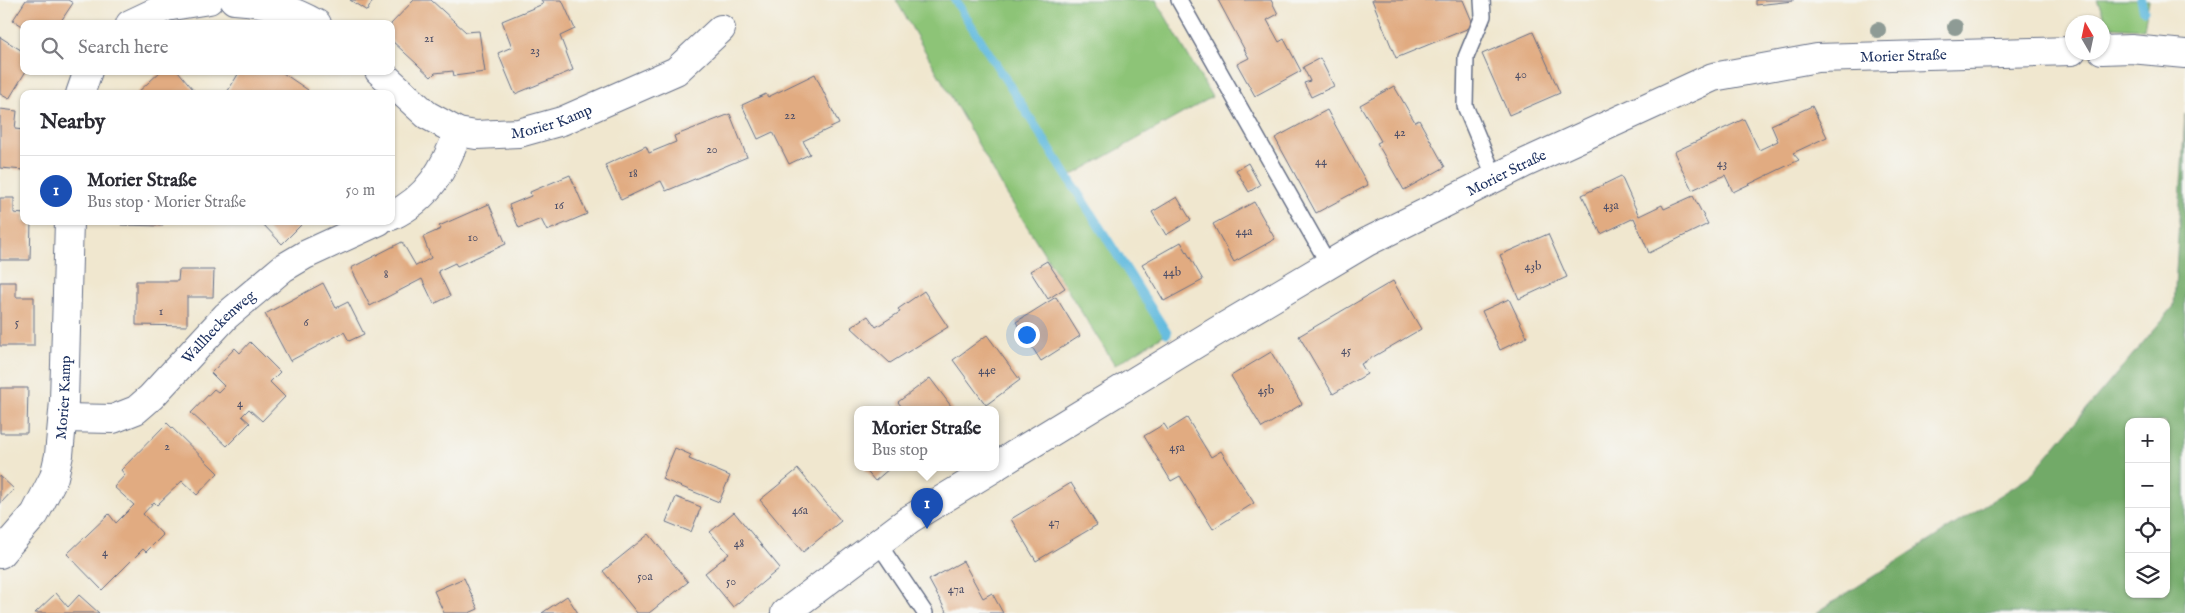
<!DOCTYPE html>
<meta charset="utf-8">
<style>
:root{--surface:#fff;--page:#f2f2f3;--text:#2b2b33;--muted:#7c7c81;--line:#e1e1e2;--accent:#b45309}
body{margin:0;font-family:"IM FELL English",serif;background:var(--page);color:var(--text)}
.controls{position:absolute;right:15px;bottom:15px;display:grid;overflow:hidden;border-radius:10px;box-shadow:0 1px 4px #0004}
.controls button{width:45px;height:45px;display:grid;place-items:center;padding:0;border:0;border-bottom:1px solid var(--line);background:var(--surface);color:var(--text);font:25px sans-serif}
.compass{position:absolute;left:2065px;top:15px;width:45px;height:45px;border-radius:50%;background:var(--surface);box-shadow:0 1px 4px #0004;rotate:351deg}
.you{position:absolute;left:1026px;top:334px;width:18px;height:18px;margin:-12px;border:4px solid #fff;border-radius:50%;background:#1a73e8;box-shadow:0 0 0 8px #1a73e833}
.badge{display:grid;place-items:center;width:32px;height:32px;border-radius:50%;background:var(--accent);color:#fff;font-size:16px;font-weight:700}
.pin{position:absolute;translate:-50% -41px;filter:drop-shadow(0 1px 2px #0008)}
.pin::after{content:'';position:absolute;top:26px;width:18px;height:15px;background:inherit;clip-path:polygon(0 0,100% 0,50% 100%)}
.popup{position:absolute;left:854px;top:406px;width:145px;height:65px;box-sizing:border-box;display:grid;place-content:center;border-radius:10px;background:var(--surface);filter:drop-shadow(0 1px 4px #0005);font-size:16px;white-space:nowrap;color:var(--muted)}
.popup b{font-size:19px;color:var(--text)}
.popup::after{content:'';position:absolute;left:50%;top:100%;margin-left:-10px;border:10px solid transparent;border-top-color:var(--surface)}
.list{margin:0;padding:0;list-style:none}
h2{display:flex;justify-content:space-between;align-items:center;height:65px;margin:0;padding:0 20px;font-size:21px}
h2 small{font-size:16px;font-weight:400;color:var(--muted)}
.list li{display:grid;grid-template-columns:32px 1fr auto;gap:15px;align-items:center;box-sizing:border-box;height:70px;padding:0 20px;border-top:1px solid var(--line)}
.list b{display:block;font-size:19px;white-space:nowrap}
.list p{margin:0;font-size:16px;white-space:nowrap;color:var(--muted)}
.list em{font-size:16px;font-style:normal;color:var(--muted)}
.icon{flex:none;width:28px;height:28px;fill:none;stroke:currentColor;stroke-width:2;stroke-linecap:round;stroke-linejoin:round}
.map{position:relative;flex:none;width:2185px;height:613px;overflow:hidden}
.search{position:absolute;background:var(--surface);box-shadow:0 1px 4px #0004;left:20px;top:20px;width:375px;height:55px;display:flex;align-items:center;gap:12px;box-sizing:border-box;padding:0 18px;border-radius:10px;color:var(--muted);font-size:19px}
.panel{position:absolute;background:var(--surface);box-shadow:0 1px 4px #0004;left:20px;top:90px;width:375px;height:135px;border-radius:10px}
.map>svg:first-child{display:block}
</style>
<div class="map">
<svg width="2185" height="613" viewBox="0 0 2185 613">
<rect width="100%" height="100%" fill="#f6f6f2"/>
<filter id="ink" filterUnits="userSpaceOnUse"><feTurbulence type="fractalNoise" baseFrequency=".02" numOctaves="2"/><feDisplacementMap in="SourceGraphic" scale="10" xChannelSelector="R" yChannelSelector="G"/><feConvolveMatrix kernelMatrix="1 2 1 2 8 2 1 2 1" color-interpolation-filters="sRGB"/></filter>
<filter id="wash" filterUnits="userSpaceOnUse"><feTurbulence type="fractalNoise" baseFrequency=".0096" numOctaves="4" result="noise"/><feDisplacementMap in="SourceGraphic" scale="20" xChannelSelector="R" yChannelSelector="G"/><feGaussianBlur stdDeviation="1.12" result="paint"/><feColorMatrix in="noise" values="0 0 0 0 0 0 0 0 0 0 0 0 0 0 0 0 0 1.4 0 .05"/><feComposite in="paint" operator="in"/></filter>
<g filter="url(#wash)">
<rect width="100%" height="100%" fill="#f0e7cf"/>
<path fill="#8dc477" stroke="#547a6a" d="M896 0H1156L1212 97 1071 176 1167 333 1115 365 1006 193Z
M2097 0H2149L2144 29 2109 27Z"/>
<path fill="#72aa68" stroke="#466c63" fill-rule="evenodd" d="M2185 114V613H1816L2029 477 2174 306ZM2129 422H2166V594H2129Z"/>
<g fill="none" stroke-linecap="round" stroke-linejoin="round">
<path stroke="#61bade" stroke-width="9" d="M955 0 1167 333
M2141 0 2144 11"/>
</g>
<g id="blocks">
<path fill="#e1ab81" d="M26 0H68L73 3 59 24H24V27L13 20Z
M350 0H373L367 11Z
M414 0H431L466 32 479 31 485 72 454 76 453 71 435 73 431 77 391 40V24Z
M541 0H562L575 29 560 36 573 70 515 94 498 53 512 47 502 21 543 4Z
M1218 0H1271L1278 14 1267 20 1279 42 1284 39 1301 71 1255 96 1237 64 1249 58Z
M1372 0H1463L1474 26 1396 58Z
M1756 0H1793V1L1756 5Z
M1533 32 1560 93 1509 115 1482 54Z
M0 37 24 52V71H26L9 99 0 94Z
M1320 58 1334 86 1311 97 1304 83 1310 81 1303 67Z
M161 71H178L197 94H136Z
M240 71H280L308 90 305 94H226Z
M815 74 839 124 803 141 810 154 789 164 773 132 758 139 742 105 766 94 768 97Z
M1394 86 1415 122 1419 120 1445 167 1404 190 1377 143 1381 141 1360 105Z
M1812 106 1827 137 1793 153 1799 160 1733 192 1725 175 1692 190 1674 152 1744 119 1759 150 1778 141 1771 125Z
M0 109 17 111 15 129 24 130V170L0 168Z
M1327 110 1368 185 1316 213 1275 138Z
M730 114 747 157 666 191 661 181 621 200 605 165 646 146 649 153 676 142 674 136Z
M1248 163 1260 185 1249 192 1236 170Z
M570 175 587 214 547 231 541 219 519 228 509 205 531 196 530 192Z
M1621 176 1639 216 1662 205 1664 209 1693 196 1708 224 1649 253 1634 218 1601 234 1582 195Z
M1177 197 1191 220 1166 235 1152 212Z
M0 198H14V213L24 214V221H31L30 260H0Z
M1254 202 1275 239 1234 262 1213 224Z
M489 204 506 244 457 266 455 263 438 271 450 296 434 304 422 279 370 306 351 268 402 242 416 266 431 258 423 237 441 229 439 226Z
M121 221H163V226L121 225Z
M260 221H305L282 244Z
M1548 234 1567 277 1519 299 1500 255Z
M1181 242 1203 280 1164 301 1142 264Z
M1047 261 1065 288 1048 299 1030 271Z
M179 270H214L213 297H187V326L136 325V281H178Z
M1393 281 1421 329 1361 364 1367 374 1333 394 1299 336Z
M0 282H16V297H34V346H0Z
M323 283 336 308 348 302 364 334 349 341 344 332 290 361 265 314Z
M924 291 948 327 890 363 851 327 868 316 876 327 900 312 898 309Z
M1056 297 1080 336 1041 361 1016 322Z
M1509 299 1527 337 1500 350 1482 311Z
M987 335 1020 380 986 405 953 360Z
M250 342 280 372 270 382 285 397 262 421 249 409 242 416 250 423 227 446 191 413 214 389 218 392 224 386 211 373 235 348 240 353Z
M1271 352 1302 404 1262 428 1231 376Z
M930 378 954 410H904L898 402Z
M0 388H28L27 433H0Z
M1187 418 1211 457 1221 451 1254 503 1213 529 1180 476 1171 481 1144 436 1164 424 1168 430Z
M167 423 218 473 197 495 182 481 157 505 154 502 143 514 163 535 146 552 143 549 102 590 67 554 109 514 116 523 134 505 114 487 125 475 121 470Z
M675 448 691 455 689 459 730 476 719 502 662 479Z
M864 468H890L875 481Z
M798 469 841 521 803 552 760 500Z
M0 476 14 489 0 504Z
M1071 483 1097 525 1036 561 1011 519Z
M676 497 701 507 691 532 666 522Z
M734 512 780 568 733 607 705 573 729 554 710 532Z
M649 534 688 582 649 613H637L603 571Z
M963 561 983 598 992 593 1003 613H947L929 580Z
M464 578 478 609 469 613H444L434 591Z
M56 593 68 607 79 595 99 613H35Z
M567 596 578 613H542Z"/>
</g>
</g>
<g filter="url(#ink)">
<use href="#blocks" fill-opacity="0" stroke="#666f86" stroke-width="1"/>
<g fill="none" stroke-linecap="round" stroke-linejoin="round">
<g stroke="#666f86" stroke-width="18">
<path id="service" d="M1179 0 1329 265
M1482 0 1483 16 1466 57 1465 106 1495 178
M878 543 925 613"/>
</g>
<g stroke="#666f86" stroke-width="30">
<g id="minor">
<path d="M234 0C263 1 291 9 317 24"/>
<path d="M130 24 166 7 209 0"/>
<path id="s1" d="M379 71 427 115 458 132 476 135 519 133 562 121 676 71 721 29"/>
<path d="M80 94 88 71"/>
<path d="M391 216C428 199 445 168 458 132"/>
<path id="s2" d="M63 418 113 419 136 410 151 397 226 316 283 268 305 255 379 221"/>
<path id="s3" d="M0 554 35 514 54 477 59 455 64 401 69 221"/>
</g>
</g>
<g stroke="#666f86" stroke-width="30">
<g id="secondary">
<path d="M2102 50 2131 49 2185 54"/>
<path id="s4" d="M996 466 1217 331 1367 242 1525 163 1713 77 1817 58 2072 51"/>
<path d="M785 613 910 519 994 468"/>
</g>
</g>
<use href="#service" stroke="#fff" stroke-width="15"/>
<use href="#minor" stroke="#fff" stroke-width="28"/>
<use href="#secondary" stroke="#fff" stroke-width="28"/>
</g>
<g fill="#8e9b95">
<circle cx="1955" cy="27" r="8"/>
<circle cx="1878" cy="30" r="8"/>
</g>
</g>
<g text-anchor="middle" stroke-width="5" stroke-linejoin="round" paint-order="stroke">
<g font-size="12" fill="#4c4e67">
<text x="429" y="42">21</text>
<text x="535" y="54">23</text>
<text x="1521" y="78">40</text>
<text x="790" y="119">22</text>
<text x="1400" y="136">42</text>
<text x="712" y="153">20</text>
<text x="1321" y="165">44</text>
<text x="1722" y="167">43</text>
<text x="633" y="177">18</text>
<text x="559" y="209">16</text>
<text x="1611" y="209">43a</text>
<text x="1244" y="235">44a</text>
<text x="473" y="241">10</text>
<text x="1533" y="270">43b</text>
<text x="1172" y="276">44b</text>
<text x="386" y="278">8</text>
<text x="161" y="315">1</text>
<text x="17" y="326">5</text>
<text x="306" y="326">6</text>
<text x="1346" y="354">45</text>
<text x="987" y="374">44e</text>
<text x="1266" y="394">45b</text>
<text x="240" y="407">4</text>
<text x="167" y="450">2</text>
<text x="1177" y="451">45a</text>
<text x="800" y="514">46a</text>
<text x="1054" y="526">47</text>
<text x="739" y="547">48</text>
<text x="105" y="556">4</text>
<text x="645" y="580">50a</text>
<text x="731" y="585">50</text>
<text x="956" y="593">47a</text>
</g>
<g font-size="15" fill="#1b2f5e" stroke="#f6f6f2">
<text dy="5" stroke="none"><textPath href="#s4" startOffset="1009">Morier Straße</textPath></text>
<text dy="5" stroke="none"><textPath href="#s1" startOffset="196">Morier Kamp</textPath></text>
<text dy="5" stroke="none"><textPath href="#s4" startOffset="589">Morier Straße</textPath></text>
<text dy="5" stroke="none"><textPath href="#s2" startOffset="192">Wallheckenweg</textPath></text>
<text dy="5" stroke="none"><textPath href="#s3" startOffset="175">Morier Kamp</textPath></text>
</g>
</g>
</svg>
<div class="controls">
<button>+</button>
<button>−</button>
<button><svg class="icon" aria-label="locate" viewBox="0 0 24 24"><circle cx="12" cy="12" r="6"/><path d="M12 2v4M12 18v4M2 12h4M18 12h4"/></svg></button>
<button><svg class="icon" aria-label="layers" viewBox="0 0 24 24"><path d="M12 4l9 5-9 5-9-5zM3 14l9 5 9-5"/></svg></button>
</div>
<svg class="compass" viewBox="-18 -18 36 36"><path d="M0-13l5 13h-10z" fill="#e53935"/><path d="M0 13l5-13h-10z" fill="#7c7c81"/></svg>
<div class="you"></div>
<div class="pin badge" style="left:927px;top:529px;background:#1a4fb4">1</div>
<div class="popup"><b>Morier Straße</b>Bus stop</div>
<div class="search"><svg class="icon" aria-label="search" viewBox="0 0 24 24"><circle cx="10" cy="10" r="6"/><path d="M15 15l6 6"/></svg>Search here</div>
<section class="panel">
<h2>Nearby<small></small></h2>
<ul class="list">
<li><span class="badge" style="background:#1a4fb4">1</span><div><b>Morier Straße</b><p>Bus stop · Morier Straße</p></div><em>50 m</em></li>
</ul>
</section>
</div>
